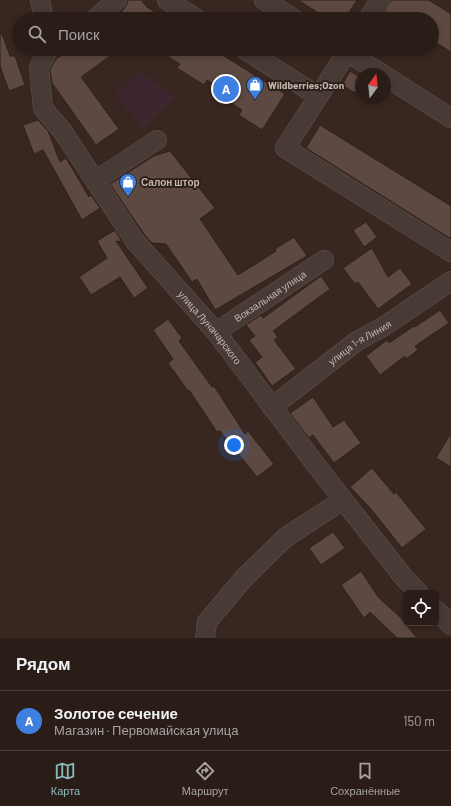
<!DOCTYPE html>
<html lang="ru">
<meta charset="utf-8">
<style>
:root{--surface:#2a1d18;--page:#362a25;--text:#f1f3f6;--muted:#a5a2a2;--line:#463b37;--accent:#8bbbb9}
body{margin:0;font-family:Barlow,sans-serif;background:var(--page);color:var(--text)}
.controls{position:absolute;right:12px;bottom:12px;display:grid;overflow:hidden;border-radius:6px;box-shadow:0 2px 6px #0003}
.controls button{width:36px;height:36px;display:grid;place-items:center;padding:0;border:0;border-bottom:1px solid var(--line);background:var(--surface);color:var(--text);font:20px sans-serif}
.compass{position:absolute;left:355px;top:68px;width:36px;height:36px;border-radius:50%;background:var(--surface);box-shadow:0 2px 6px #0003;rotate:15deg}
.you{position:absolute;left:234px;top:445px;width:14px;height:14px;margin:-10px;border:3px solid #fff;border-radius:50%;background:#1a73e8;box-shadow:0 0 0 6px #1a73e833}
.badge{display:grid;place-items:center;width:26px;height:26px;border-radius:50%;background:var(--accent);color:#fff;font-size:13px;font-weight:700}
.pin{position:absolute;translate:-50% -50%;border:2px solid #fff;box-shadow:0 1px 4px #0006}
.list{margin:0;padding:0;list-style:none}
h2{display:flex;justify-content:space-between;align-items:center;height:52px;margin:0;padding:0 16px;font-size:17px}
h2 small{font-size:13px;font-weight:400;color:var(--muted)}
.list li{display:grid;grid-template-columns:26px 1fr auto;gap:12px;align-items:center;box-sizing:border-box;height:60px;padding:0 16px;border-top:1px solid var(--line)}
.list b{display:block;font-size:15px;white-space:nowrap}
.list p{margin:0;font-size:13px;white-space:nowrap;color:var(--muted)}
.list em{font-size:13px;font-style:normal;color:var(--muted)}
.icon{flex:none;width:22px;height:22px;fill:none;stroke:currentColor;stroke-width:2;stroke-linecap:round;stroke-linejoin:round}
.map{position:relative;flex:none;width:451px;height:638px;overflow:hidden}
.search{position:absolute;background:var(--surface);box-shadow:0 2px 6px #0003;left:12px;right:12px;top:12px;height:44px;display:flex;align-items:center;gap:10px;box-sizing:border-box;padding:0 14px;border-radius:22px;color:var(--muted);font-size:15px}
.sheet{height:112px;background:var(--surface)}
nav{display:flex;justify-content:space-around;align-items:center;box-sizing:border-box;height:56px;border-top:1px solid var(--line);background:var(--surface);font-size:11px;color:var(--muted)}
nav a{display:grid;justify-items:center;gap:2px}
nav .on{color:var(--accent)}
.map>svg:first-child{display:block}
</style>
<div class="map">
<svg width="451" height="638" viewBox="0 0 451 638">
<rect width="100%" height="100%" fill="#382720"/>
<path fill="#3e262e" d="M140 72 176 97 144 128 114 95Z"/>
<path fill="#5d4941" stroke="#2f211b" d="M128 0H141L147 7 166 19H112L124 9 127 4Z
M298 0H357L345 19H328Z
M391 0H429L451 14V52L432 40V19H381Z
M0 34H2L10 56H15L25 85 9 91 0 66Z
M70 49H120L81 77 119 129 96 145 52 83 50 69 56 59Z
M156 49H213L285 94 262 130 239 115 242 110 223 98 227 93 207 80 204 85 177 68 180 64Z
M350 71 361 78V84L355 93 342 85Z
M38 120 48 131 60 162 66 158 89 197 91 195 100 208 82 220 43 150 34 154 23 125Z
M320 125 451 206V239L306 148Z
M170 151 215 208 200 219 238 275 276 251 275 249 294 237 307 256 215 310 197 279 192 282 166 244 152 243 144 234 110 184 154 156Z
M366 222 377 237 364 247 353 230Z
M115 230 122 242 116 241 148 288 134 298 120 277 91 295 79 277 107 258 97 241Z
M372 248 388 277 400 268 412 284 378 309 358 282 355 284 343 268Z
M321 276 330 289 273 331 278 337 274 340 296 369 272 386 255 362 262 357 249 340 255 336 246 325 261 315 263 318Z
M440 310 449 323 415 346 418 350 406 359 405 356 380 375 366 356 387 340 389 343 414 326 415 327Z
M168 319 182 338 179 341 212 387 214 386 245 434 248 431 274 464 257 477 220 431 217 432 189 390 188 391 168 363 173 359 153 330Z
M313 397 333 427 344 420 361 443 334 463 313 435 309 438 290 413Z
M451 433V467L436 458Z
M372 468 394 494 396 492 426 529 402 548 371 509 350 487Z
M333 532 345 548 321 565 309 548Z
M361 571 379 598 400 617 417 638H397L370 612 364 618 341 585Z"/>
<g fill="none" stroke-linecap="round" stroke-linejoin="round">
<g stroke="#63554e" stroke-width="20">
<g id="minor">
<path d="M40 0 44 19"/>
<path d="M167 0 197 19"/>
<path d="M264 0 294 19"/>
<path d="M95 19 117 0"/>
<path d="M368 19 380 0"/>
<path id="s1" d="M49 49 39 67 43 108 63 132 135 241 216 332 316 465 405 579 419 593"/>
<path d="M244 49 318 96"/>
<path d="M342 49 382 74"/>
<path d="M349 49 285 148 451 252"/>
<path d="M385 76 451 118"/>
<path d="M95 181 157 140"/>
<path id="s2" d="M216 332 324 260"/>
<path id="s3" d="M272 407 357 341 383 327 451 281"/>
<path d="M436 610 451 625"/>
<path d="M205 638 207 622 244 578 286 537 343 500"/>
</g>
</g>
<use href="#minor" stroke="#483a34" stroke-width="19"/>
</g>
<defs>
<g id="shop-pin" transform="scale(0.9)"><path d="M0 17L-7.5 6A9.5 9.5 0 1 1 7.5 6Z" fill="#3f7fe0" stroke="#2d1f19"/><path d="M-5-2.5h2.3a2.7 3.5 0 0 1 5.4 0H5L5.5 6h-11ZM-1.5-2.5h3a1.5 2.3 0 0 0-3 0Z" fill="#fff"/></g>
</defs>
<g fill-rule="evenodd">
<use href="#shop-pin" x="255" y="85"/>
<use href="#shop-pin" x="128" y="182"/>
</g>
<g text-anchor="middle" stroke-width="4" stroke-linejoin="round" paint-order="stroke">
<g font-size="10" font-weight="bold" fill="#c5b5ae" stroke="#2d1f19" text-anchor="start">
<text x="268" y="89">Wildberries;Ozon</text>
<text x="141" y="186">Салон штор</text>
</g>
<g font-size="10" fill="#c5b5ae" stroke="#2d1f19">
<text dy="4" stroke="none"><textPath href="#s2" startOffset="65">Вокзальная улица</textPath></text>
<text dy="4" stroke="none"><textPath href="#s1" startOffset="338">улица Луначарского</textPath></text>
<text dy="4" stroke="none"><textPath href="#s3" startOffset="109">улица 1-я Линия</textPath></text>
</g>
</g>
</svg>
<div class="controls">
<button><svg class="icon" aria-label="locate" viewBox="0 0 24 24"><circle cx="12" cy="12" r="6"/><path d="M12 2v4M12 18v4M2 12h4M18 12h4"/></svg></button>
</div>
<svg class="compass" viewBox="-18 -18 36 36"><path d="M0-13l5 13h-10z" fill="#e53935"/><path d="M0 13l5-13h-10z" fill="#a5a2a2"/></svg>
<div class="you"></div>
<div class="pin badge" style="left:226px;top:89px;background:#3f7fe0">A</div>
<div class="search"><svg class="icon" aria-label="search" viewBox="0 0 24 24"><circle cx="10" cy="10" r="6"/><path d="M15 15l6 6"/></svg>Поиск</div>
</div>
<section class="sheet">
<h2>Рядом<small></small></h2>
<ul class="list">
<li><span class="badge" style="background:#3f7fe0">A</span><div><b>Золотое сечение</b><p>Магазин · Первомайская улица</p></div><em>150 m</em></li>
</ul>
</section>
<nav>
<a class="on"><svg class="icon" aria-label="map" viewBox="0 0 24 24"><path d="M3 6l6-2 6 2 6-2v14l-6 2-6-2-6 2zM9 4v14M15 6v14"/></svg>Карта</a>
<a><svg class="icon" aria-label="directions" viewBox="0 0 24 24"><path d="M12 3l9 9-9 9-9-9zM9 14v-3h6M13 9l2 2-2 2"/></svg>Маршрут</a>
<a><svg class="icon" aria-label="saved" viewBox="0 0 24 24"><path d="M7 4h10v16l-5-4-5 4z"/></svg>Сохранённые</a>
</nav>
